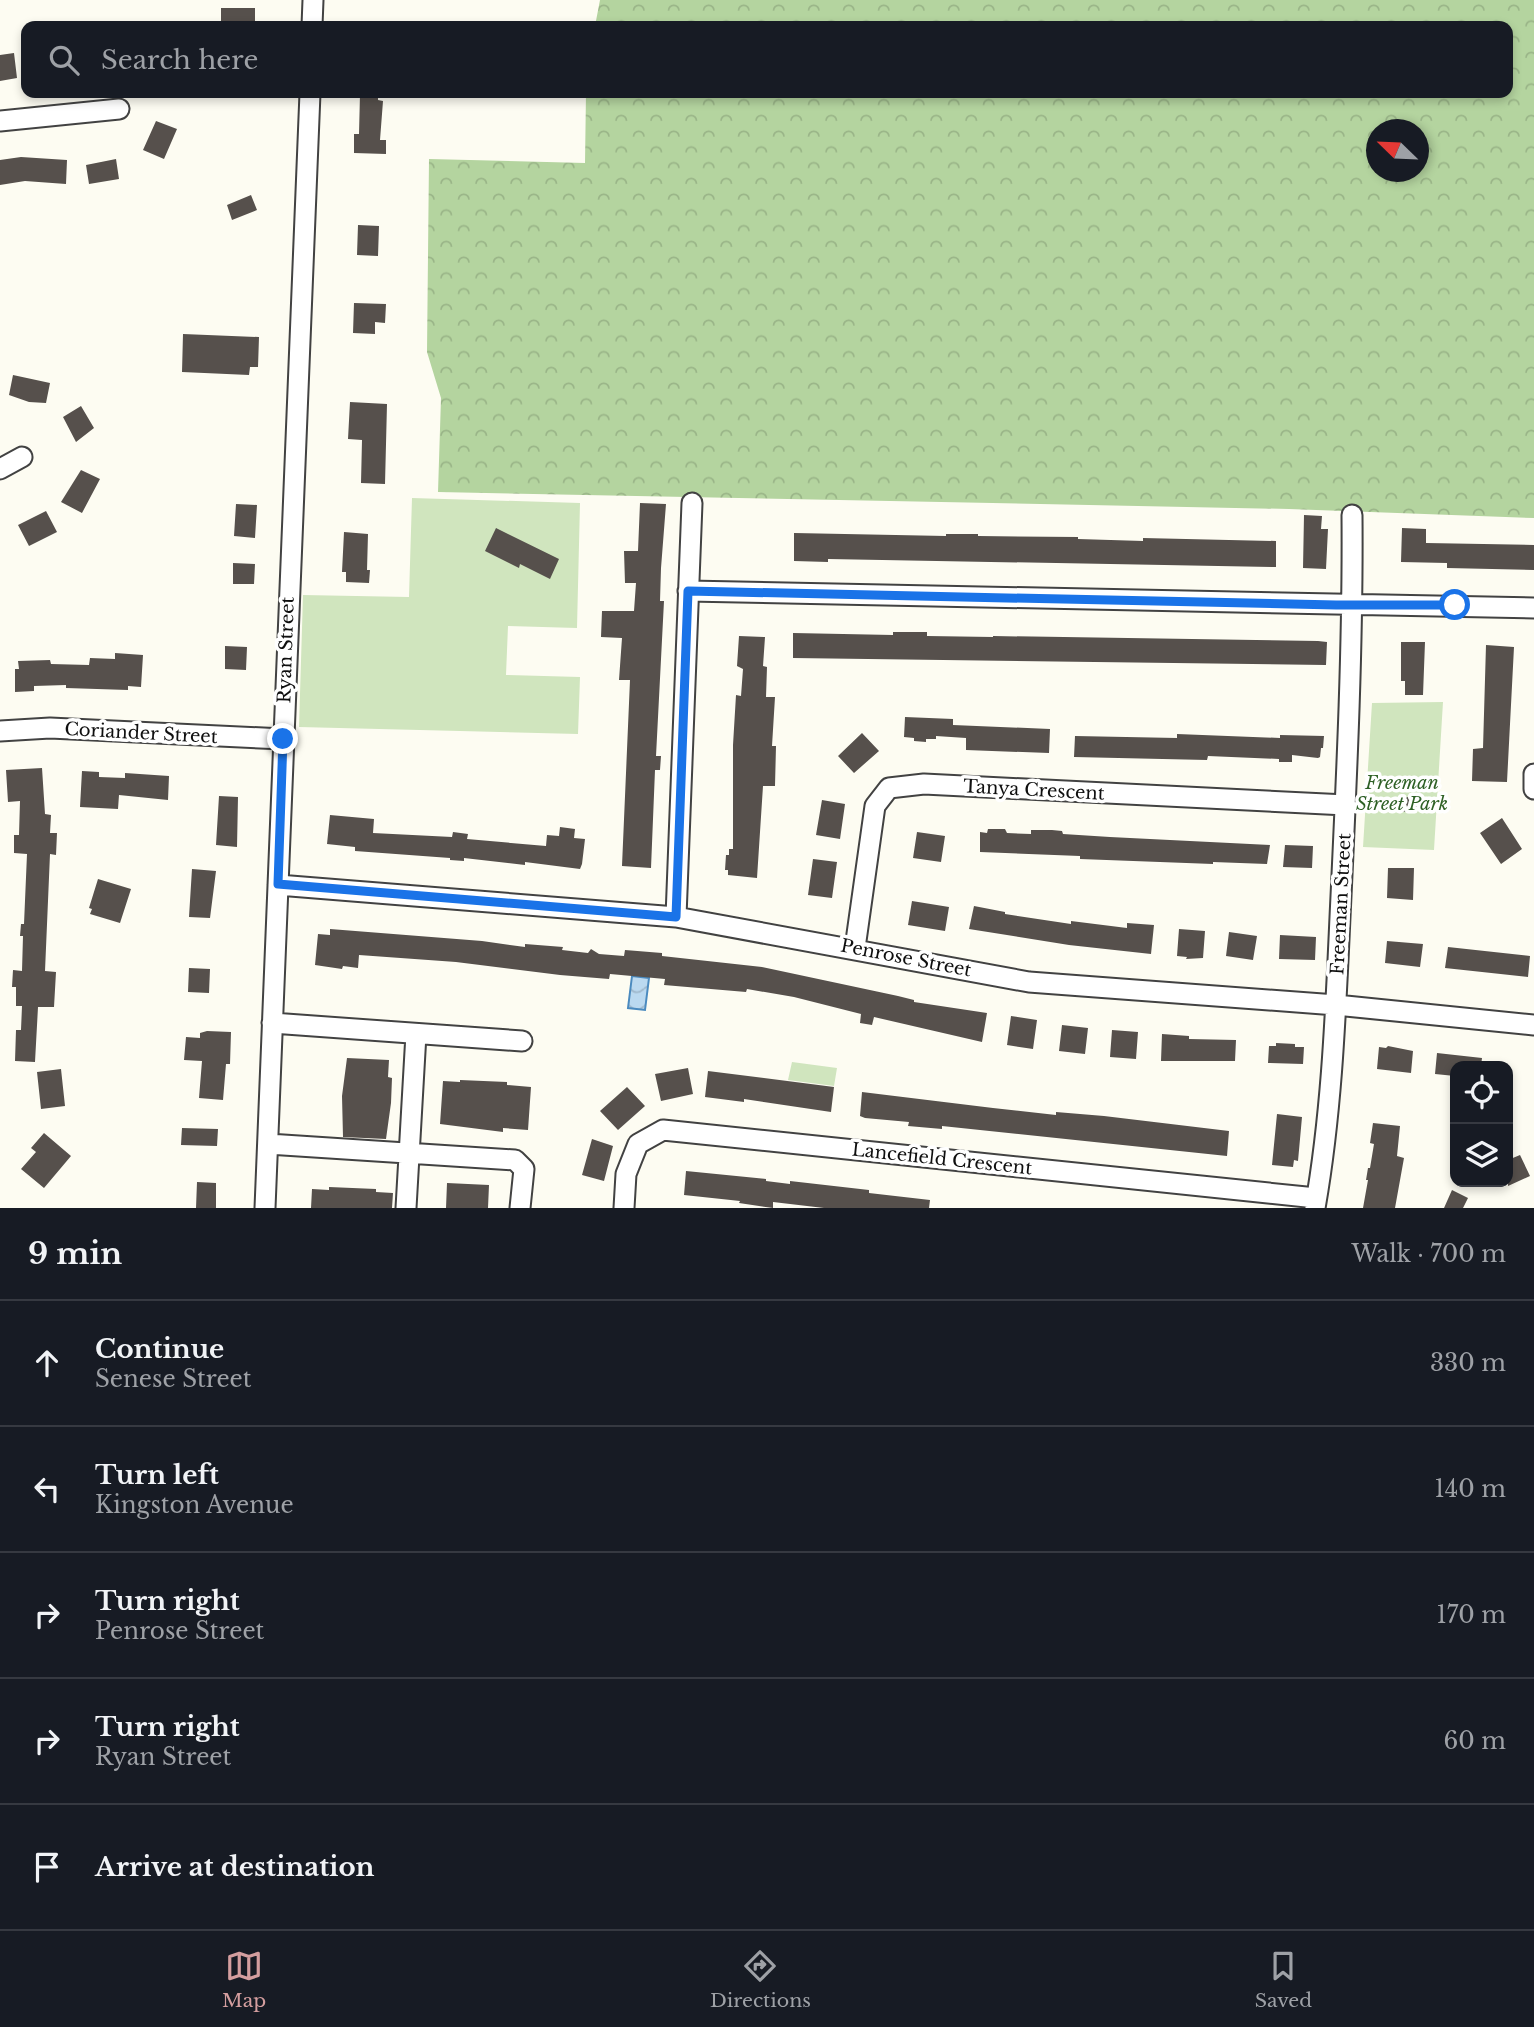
<!DOCTYPE html>
<meta charset="utf-8">
<style>
:root{--surface:#171b24;--page:#20242c;--text:#f1f3f6;--muted:#9ea1a6;--line:#363941;--accent:#d49e9f}
body{margin:0;font-family:"Libre Baskerville",serif;background:var(--page);color:var(--text)}
.controls{position:absolute;right:21px;bottom:21px;display:grid;overflow:hidden;border-radius:14px;box-shadow:0 4px 10px #0003}
.controls button{width:63px;height:63px;display:grid;place-items:center;padding:0;border:0;border-bottom:2px solid var(--line);background:var(--surface);color:var(--text);font:35px sans-serif}
.compass{position:absolute;left:1366px;top:119px;width:63px;height:63px;border-radius:50%;background:var(--surface);box-shadow:0 4px 10px #0003;rotate:293deg}
.stop{position:absolute;width:21px;height:21px;margin:-16px;border:5px solid #1a73e8;border-radius:50%;background:#fff}
.stop.end{background:#1a73e8;border-color:#fff;box-shadow:0 2px 7px #0008}
.list{margin:0;padding:0;list-style:none}
h2{display:flex;justify-content:space-between;align-items:center;height:91px;margin:0;padding:0 28px;font-size:30px}
h2 small{font-size:23px;font-weight:400;color:var(--muted)}
.list li{display:grid;grid-template-columns:46px 1fr auto;gap:21px;align-items:center;box-sizing:border-box;height:126px;padding:0 28px;border-top:2px solid var(--line)}
.list b{display:block;font-size:26px;white-space:nowrap}
.list p{margin:0;font-size:23px;white-space:nowrap;color:var(--muted)}
.list em{font-size:23px;font-style:normal;color:var(--muted)}
.icon{flex:none;width:38px;height:38px;fill:none;stroke:currentColor;stroke-width:2;stroke-linecap:round;stroke-linejoin:round}
.map{position:relative;flex:none;width:1534px;height:1208px;overflow:hidden}
.search{position:absolute;background:var(--surface);box-shadow:0 4px 10px #0003;left:21px;right:21px;top:21px;height:77px;display:flex;align-items:center;gap:18px;box-sizing:border-box;padding:0 24px;border-radius:14px;color:var(--muted);font-size:26px}
.sheet{height:721px;background:var(--surface)}
nav{display:flex;justify-content:space-around;align-items:center;box-sizing:border-box;height:98px;border-top:2px solid var(--line);background:var(--surface);font-size:19px;color:var(--muted)}
nav a{display:grid;justify-items:center;gap:4px}
nav .on{color:var(--accent)}
.map>svg:first-child{display:block}
</style>
<div class="map">
<svg width="1534" height="1208" viewBox="0 0 1534 1208">
<defs>
<pattern id="forest-crowns" width="20" height="18" patternUnits="userSpaceOnUse" patternTransform="scale(1.75)"><rect width="20" height="18" fill="#b4d49f"/><path d="M2 6a3 3 0 1 1 6 0M12 15a3 3 0 1 1 6 0" fill="none" stroke="#9ab588"/></pattern>
<pattern id="water-waves" width="16" height="10" patternUnits="userSpaceOnUse" patternTransform="scale(1.75)"><rect width="16" height="10" fill="#bbd9f0"/><path d="M0 5q4-4 8 0t8 0" fill="none" stroke="#a0b9cd"/></pattern>
</defs>
<rect width="100%" height="100%" fill="#fdfcf2"/>
<path fill="#d0e5be" d="M412 498 580 503 577 628 508 626 506 675 580 677 578 734 299 727 303 595 409 597Z
M1443 702 1434 850 1363 847 1372 703Z
M792 1062 837 1068 834 1086 788 1080Z"/>
<path fill="url(#forest-crowns)" fill-rule="evenodd" d="M600 0H1534V518L1289 509 438 492 441 398 427 352 429 159 585 163 586 93H1508V26H595ZM1376 130H1418V172H1376Z"/>
<path fill="url(#water-waves)" stroke="#4a8abf" stroke-width="2" d="M632 976 649 978 645 1010 628 1008Z"/>
<path fill="#56504c" d="M221 8H255V26H221Z
M14 53 17 78 0 81V55Z
M360 94 378 95V100L383 101 380 140H386V154L354 153V134H359Z
M156 121 177 129 164 159 143 150Z
M21 157 67 160 66 184 25 181 0 185V160Z
M116 159 119 179 89 184 86 165Z
M251 195 257 210 232 220 227 205Z
M358 225 379 226 378 256 357 255Z
M354 303 386 304 385 323 375 322V334L353 333Z
M183 334 259 337 258 367H250L249 375 182 372Z
M13 375 50 383 46 403 29 402 9 395Z
M350 402 387 404 385 484 361 483 362 440 348 439Z
M81 406 94 428 76 442 63 417Z
M81 470 100 479 82 513 61 502Z
M640 503 666 504 661 568 660 601H664L656 756H661L660 770H655L651 868 622 866 630 680H619L622 638 601 637 602 611H634L636 583H625L624 551H638Z
M236 504 257 505 255 538 234 536Z
M46 511 57 532 29 546 18 525Z
M1304 515 1322 516 1321 529H1328L1326 569 1303 568Z
M496 528 559 559 550 579 520 564 519 568 485 551Z
M1402 528 1426 529V543L1534 545V570L1447 568V563L1401 562Z
M344 532 368 534 367 570H370L369 583 346 582V572H342Z
M794 533 946 536V534H978V536L1078 537V539L1143 541V538L1276 541V567L828 559V562L794 561Z
M233 563 255 564 254 584H233Z
M893 632H927V636L993 637V636L1318 641 1327 642 1326 665 793 658V633L893 635Z
M739 636 765 637 763 666 767 667 766 697H775L772 746H776L775 786H763L757 878 728 875V870H725L726 855H729V849H733V745L736 695 741 696 743 669 737 666Z
M1401 642H1425L1423 695H1405V681H1401Z
M1486 645 1514 647 1507 782 1472 781 1473 749 1483 748Z
M225 646 247 647 246 670 225 669Z
M115 653 143 655 141 687 128 686V690L66 688V685L34 686V691L15 692V669H19L18 661 50 660 51 664 89 665 90 658 115 659Z
M905 717 953 719V725L1050 729 1049 753 966 750V738L936 736V739H926V742L914 741V738L904 737Z
M862 733 879 751 854 773 838 756Z
M1177 734 1280 738V735L1324 736 1323 748H1321L1320 757 1318 758 1292 755V762H1279V759L1208 756 1207 760 1074 757 1075 736 1177 738Z
M42 768 45 814 51 815 50 833H57L56 855 50 854 45 971 56 972 54 1007H38L35 1062 15 1061 16 1030H21L22 1006H16V987H12L13 970 22 971 23 936H20L21 924H24L27 854 14 853V835H19L20 801 8 802 6 770Z
M82 771 99 772V777L125 778V773L169 776 168 800 119 795 118 809 80 807Z
M1416 795 1419 808 1403 812 1400 799Z
M219 796 238 797 237 847 216 845Z
M822 800 845 804 840 839 816 835Z
M330 815 374 819 373 833 452 837 453 832 468 834 467 839 546 846 547 835 559 836 560 827 575 829 574 838 585 839 582 864 580 869 525 862V865L464 858V861L450 860V858L355 851V847L327 844Z
M1502 818 1522 849 1501 864 1480 833Z
M988 829H1005L1007 833 1031 834V830H1052L1062 831 1063 834 1110 837 1270 845 1267 864 1213 862V864L1080 859V856L980 852V832L987 833Z
M917 832 945 836 941 862 913 858Z
M1285 845 1313 846 1312 868 1283 867Z
M813 859 837 862 832 898 808 895Z
M1388 868H1414L1413 900 1387 898Z
M192 869 216 871 210 918 189 917Z
M98 879 131 889 120 923 90 914 92 909 89 908Z
M912 901 949 907 945 931 908 925Z
M974 906 1005 912V914L1071 924V921L1127 928V923L1154 925 1151 954 1069 945 969 929Z
M330 929 482 941 525 947V944L563 947 562 950 588 953 591 949 599 954 624 956 625 950 662 953V956L762 967 898 996 914 1000V1002L987 1013 982 1042 874 1017 872 1025 860 1023 861 1014 794 997 747 989 746 992 664 985 665 979 610 974 609 979 560 975 456 962 359 955 358 968 343 966 342 969 315 965 318 934 330 935Z
M1179 929 1205 931 1203 958 1186 959 1187 957 1177 956Z
M1229 932 1257 936 1253 960 1226 956Z
M1280 935 1316 937 1315 960 1279 959Z
M1387 941 1423 944 1420 967 1385 963Z
M1448 947 1530 956 1528 977 1445 968Z
M189 968 210 969 209 993 188 992Z
M1011 1016 1037 1020 1033 1049 1007 1045Z
M1062 1025 1088 1028 1085 1054 1059 1051Z
M1112 1030 1138 1032 1136 1059 1110 1057Z
M207 1031 231 1032 230 1064H226L223 1100 199 1098 202 1061 184 1060 186 1037 200 1038V1033Z
M1162 1034 1189 1036V1039L1236 1040 1235 1061H1161Z
M1276 1043 1295 1044V1047H1304L1303 1064 1268 1063 1269 1046H1276Z
M1388 1046 1413 1051 1411 1073 1377 1069 1379 1047 1386 1048Z
M1437 1053 1482 1058 1481 1066H1455V1076L1435 1074Z
M347 1058 389 1060 388 1077 392 1078 391 1103 386 1139 343 1137 342 1096Z
M688 1068 693 1094 661 1101 655 1074Z
M61 1069 65 1106 41 1109 37 1072Z
M708 1071 834 1087 831 1112 744 1099V1102L705 1097Z
M460 1080 507 1082V1085L531 1087 528 1130 503 1128V1132L440 1124 443 1081 460 1082Z
M627 1087 645 1106 618 1130 600 1111Z
M862 1092 993 1108 1056 1115V1112L1104 1116 1229 1131 1227 1156 942 1126V1129L908 1126 909 1122 865 1118 860 1116Z
M1277 1114 1302 1117 1298 1161 1294 1160 1293 1167 1272 1165Z
M1373 1123 1400 1126 1397 1156 1404 1158 1395 1208H1363L1368 1180H1366L1368 1168H1370L1374 1144 1370 1143Z
M182 1128 218 1129 217 1146 181 1145Z
M44 1133 71 1156 44 1188 21 1169 36 1152 31 1148Z
M592 1139 613 1146 604 1181 582 1175Z
M1520 1155 1530 1176 1508 1186V1160Z
M686 1171 766 1179V1181L790 1184V1181L869 1190V1193L930 1200 929 1208H824L773 1202V1208L739 1203 740 1201 684 1195Z
M197 1182 216 1183V1208H196Z
M447 1183 489 1185 488 1208H446Z
M329 1187 376 1189V1192L393 1193 392 1208H311L312 1189 329 1190Z
M1452 1190 1468 1198 1463 1208H1444Z"/>
<g fill="none" stroke-linecap="round" stroke-linejoin="round">
<g stroke="#424242" stroke-width="23">
<path id="minor" d="M312 26 313 0
M0 121 119 109
M0 469 22 457
M688 591 1534 608
M0 731 50 728 283 739
M1534 774V789
M278 885 676 917 1029 982 1336 1005 1534 1025
M676 917 692 503
M855 948 875 806 889 788 924 784 1346 805
M272 1023 522 1041
M268 1144 515 1160 524 1169 520 1208
M265 1208 310 93
M406 1208 416 1034
M624 1208 626 1174 638 1144 663 1130 1316 1198
M1315 1208C1333 1106 1336 1000 1341 896 1347 769 1353 642 1352 515"/>
</g>
<use href="#minor" stroke="#fff" stroke-width="19"/>
</g>
<g fill="none" stroke-linecap="round" stroke-linejoin="round">
<path stroke="#1a73e8" stroke-width="9" d="M283 739 278 884 676 917 688 591 1336 605H1455"/>
</g>
<g text-anchor="middle" stroke-width="7" stroke-linejoin="round" paint-order="stroke">
<g font-size="18" fill="#0f0f0f" stroke="#fff">
<text transform="translate(286 650) rotate(-88)" y="6">Ryan Street</text>
<text transform="translate(141 733) rotate(3)" y="6">Coriander Street</text>
<text transform="translate(1034 790) rotate(3)" y="6">Tanya Crescent</text>
<text transform="translate(1341 904) rotate(-87)" y="6">Freeman Street</text>
<text transform="translate(906 958) rotate(11)" y="6">Penrose Street</text>
<text transform="translate(942 1159) rotate(6)" y="6">Lancefield Crescent</text>
</g>
<g font-size="18" font-style="italic" fill="#2e6025" stroke="#fff">
<text x="1402" y="789">Freeman<tspan x="1402" dy="21">Street Park</tspan></text>
</g>
</g>
</svg>
<div class="controls">
<button><svg class="icon" aria-label="locate" viewBox="0 0 24 24"><circle cx="12" cy="12" r="6"/><path d="M12 2v4M12 18v4M2 12h4M18 12h4"/></svg></button>
<button><svg class="icon" aria-label="layers" viewBox="0 0 24 24"><path d="M12 4l9 5-9 5-9-5zM3 14l9 5 9-5"/></svg></button>
</div>
<svg class="compass" viewBox="-18 -18 36 36"><path d="M0-13l5 13h-10z" fill="#e53935"/><path d="M0 13l5-13h-10z" fill="#9ea1a6"/></svg>
<div class="stop" style="left:1455px;top:605px"></div>
<div class="stop end" style="left:283px;top:739px"></div>
<div class="search"><svg class="icon" aria-label="search" viewBox="0 0 24 24"><circle cx="10" cy="10" r="6"/><path d="M15 15l6 6"/></svg>Search here</div>
</div>
<section class="sheet">
<h2>9 min<small>Walk · 700 m</small></h2>
<ul class="list">
<li><svg class="icon" aria-label="ahead" viewBox="0 0 24 24"><path d="M12 20V5M6 11l6-6 6 6"/></svg><div><b>Continue</b><p>Senese Street</p></div><em>330 m</em></li>
<li><svg class="icon" aria-label="left" viewBox="0 0 24 24"><path d="M17 20v-9H6M10 6l-5 5 5 5"/></svg><div><b>Turn left</b><p>Kingston Avenue</p></div><em>140 m</em></li>
<li><svg class="icon" aria-label="right" viewBox="0 0 24 24"><path d="M7 20v-9h11M14 6l5 5-5 5"/></svg><div><b>Turn right</b><p>Penrose Street</p></div><em>170 m</em></li>
<li><svg class="icon" aria-label="right" viewBox="0 0 24 24"><path d="M7 20v-9h11M14 6l5 5-5 5"/></svg><div><b>Turn right</b><p>Ryan Street</p></div><em>60 m</em></li>
<li><svg class="icon" aria-label="arrive" viewBox="0 0 24 24"><path d="M6 21V4h12l-3 4 3 4H6"/></svg><div><b>Arrive at destination</b></div></li>
</ul>
</section>
<nav>
<a class="on"><svg class="icon" aria-label="map" viewBox="0 0 24 24"><path d="M3 6l6-2 6 2 6-2v14l-6 2-6-2-6 2zM9 4v14M15 6v14"/></svg>Map</a>
<a><svg class="icon" aria-label="directions" viewBox="0 0 24 24"><path d="M12 3l9 9-9 9-9-9zM9 14v-3h6M13 9l2 2-2 2"/></svg>Directions</a>
<a><svg class="icon" aria-label="saved" viewBox="0 0 24 24"><path d="M7 4h10v16l-5-4-5 4z"/></svg>Saved</a>
</nav>
